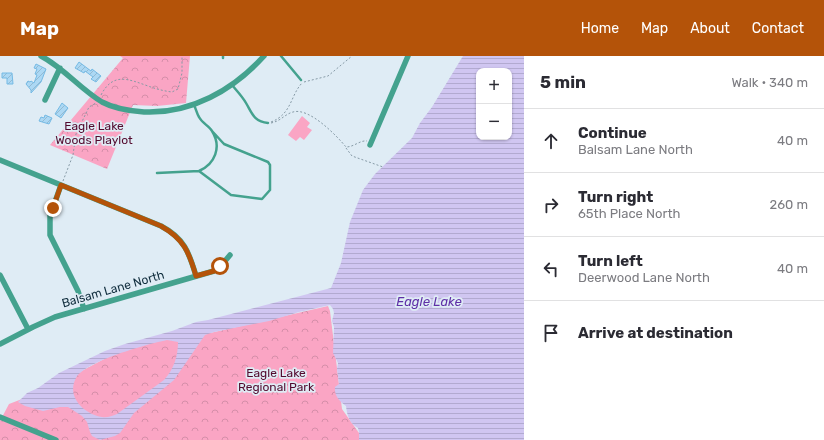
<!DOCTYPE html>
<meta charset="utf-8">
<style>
:root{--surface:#fff;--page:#f2f2f3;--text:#2b2b33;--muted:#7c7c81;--line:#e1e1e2;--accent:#b45309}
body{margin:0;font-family:Rubik,sans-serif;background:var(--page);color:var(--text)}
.controls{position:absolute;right:12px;top:12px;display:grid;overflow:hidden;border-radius:8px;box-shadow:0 1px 3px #0004}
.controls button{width:36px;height:36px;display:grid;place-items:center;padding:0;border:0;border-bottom:1px solid var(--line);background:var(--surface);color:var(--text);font:20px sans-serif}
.stop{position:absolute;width:12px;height:12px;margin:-9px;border:3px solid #b45309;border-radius:50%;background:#fff}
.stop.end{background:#b45309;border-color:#fff;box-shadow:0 1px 4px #0008}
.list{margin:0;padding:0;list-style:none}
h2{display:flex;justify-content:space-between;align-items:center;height:52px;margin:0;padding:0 16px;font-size:17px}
h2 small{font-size:13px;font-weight:400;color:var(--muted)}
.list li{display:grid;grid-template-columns:26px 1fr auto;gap:12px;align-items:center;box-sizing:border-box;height:64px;padding:0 16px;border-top:1px solid var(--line)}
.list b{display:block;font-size:15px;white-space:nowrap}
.list p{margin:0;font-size:13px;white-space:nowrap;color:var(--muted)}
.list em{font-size:13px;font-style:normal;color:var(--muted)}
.icon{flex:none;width:22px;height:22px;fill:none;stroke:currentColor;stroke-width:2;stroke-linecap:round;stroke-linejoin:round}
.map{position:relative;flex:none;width:524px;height:384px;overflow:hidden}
header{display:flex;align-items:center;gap:24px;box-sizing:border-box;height:56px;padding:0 20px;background:var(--accent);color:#fff}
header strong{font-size:19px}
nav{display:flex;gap:22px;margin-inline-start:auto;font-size:14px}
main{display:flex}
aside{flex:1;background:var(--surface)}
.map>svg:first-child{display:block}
</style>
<header>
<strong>Map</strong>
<nav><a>Home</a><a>Map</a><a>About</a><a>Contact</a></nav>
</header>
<main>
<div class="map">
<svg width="524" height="384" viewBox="0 0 524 384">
<defs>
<pattern id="park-crowns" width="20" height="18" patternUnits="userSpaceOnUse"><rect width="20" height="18" fill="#faa5c4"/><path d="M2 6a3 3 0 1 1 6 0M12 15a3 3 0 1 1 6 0" fill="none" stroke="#d58ea9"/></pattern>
<pattern id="water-rules" width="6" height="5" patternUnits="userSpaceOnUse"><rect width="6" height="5" fill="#d0c6f1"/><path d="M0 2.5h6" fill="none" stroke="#b2aad0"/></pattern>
<pattern id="building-hatch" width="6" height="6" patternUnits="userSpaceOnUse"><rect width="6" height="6" fill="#acd8f4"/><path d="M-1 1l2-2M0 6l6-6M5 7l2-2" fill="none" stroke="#93bad2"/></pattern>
</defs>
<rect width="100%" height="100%" fill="#dfecf5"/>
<path fill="url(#park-crowns)" d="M120 0H190L186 47 157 50 133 49 107 113 50 89 123 2Z
M328 250 330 255 342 353 359 377V384H0V365L9 348 48 333 119 295 181 277H210Z"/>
<path fill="#faa5c4" d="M93 52 101 54 118 61 119 64 105 91C90 91 87 86 82 73L90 55Z
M302 60 310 67 307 71 312 74 304 84 300 81 296 85 288 79Z"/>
<path fill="url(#water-rules)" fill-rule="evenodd" d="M463 0H524V384H359V376L358 372C349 367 347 359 346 350 339 345 334 339 335 331L339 328 337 313 338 307 333 297 334 271 332 265 334 257 333 253 330 249 299 256 269 265 214 276 205 279 174 324 134 357 120 377 115 380 100 384 92 380 90 376 87 366 82 360 68 351H60L43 355 25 350 18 346 27 337 38 332 59 317 105 295 125 288 172 275 196 266 208 264 331 232 341 207 350 166 363 134 375 118 412 82 420 67 432 51ZM479 15H509V81H479ZM167 284 178 286C178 300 174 313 164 324L117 358C112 360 107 362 102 361 84 358 66 341 76 322 85 305 148 288 167 284Z"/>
<path fill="url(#building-hatch)" stroke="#75bae4" d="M79 6 91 15 92 13 101 20 96 26 91 23 93 21 85 15 84 17 75 12Z
M36 8 46 13 41 26 31 37V34L26 28 28 25 30 26 31 25 34 27 37 19 35 18 37 13 34 12Z
M2 17H12L13 28H7V22H2Z
M62 47 68 52 61 62 55 58Z
M45 59 52 62 49 68 39 65 41 61 44 62Z"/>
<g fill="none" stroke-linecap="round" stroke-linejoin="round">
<path stroke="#869aa6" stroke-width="1" stroke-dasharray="2 2" stroke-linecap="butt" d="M304 26 328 20 352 0
M101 39C113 16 128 23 148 30 156 33 164 35 172 36L178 33 182 17V0
M271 66C292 58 290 40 302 27
M271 67C281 65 285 58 293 56 309 51 337 80 346 91 354 91 360 84 367 85
M346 92 352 100 383 111
M63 125 73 99 76 78 89 51 96 47"/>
<path stroke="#44a28e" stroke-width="2.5" d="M281 0 301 24
M223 2V0
M232 29C236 34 242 40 246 47 252 57 254 66 268 67
M199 115 231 139 262 143 270 134V109L268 106 224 88 212 75
M157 117 199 115C215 108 222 91 212 75 209 70 202 67 199 61 197 58 196 53 194 49"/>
<path stroke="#44a28e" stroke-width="5.5" d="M41 0C64 12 80 33 102 46 115 53 130 55 144 56 191 58 233 34 264 0
M45 44 60 12
M370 89 408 0
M0 104 161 170C184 182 189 196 196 220
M61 129 50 160V179L78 235 84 253
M0 219 28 273
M0 288 33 271 55 261 214 215 220 211 230 199
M0 361 56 384"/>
</g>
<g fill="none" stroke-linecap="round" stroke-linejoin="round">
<path stroke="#b45309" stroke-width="5" d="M53 152 61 129 161 170C184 183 189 196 196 220L214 215 220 210"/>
</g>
<g text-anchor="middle" stroke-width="3.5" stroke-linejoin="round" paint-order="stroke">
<g font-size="12" fill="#530a2e" stroke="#dfecf5">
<text x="94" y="74">Eagle Lake<tspan x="94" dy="14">Woods Playlot</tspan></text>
<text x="276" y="321">Eagle Lake<tspan x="276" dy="14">Regional Park</tspan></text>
</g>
<g font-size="12" fill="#102d3d" stroke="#dfecf5">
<text transform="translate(113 233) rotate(-16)" y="4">Balsam Lane North</text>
</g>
<g font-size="13" font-style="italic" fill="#5f2fa7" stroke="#dfecf5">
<text x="429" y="250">Eagle Lake</text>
</g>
</g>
</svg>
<div class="controls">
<button>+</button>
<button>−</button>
</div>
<div class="stop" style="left:220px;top:210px"></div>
<div class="stop end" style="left:53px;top:152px"></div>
</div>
<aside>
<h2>5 min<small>Walk · 340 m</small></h2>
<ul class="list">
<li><svg class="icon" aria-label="ahead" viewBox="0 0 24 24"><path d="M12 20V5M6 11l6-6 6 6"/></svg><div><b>Continue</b><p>Balsam Lane North</p></div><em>40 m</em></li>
<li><svg class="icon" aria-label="right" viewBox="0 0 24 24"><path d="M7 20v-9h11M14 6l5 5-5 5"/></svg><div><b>Turn right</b><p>65th Place North</p></div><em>260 m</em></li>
<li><svg class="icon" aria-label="left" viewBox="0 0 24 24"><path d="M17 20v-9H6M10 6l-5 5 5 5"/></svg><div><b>Turn left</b><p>Deerwood Lane North</p></div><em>40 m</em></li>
<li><svg class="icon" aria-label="arrive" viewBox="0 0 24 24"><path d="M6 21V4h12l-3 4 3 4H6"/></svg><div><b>Arrive at destination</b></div></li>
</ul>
</aside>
</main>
